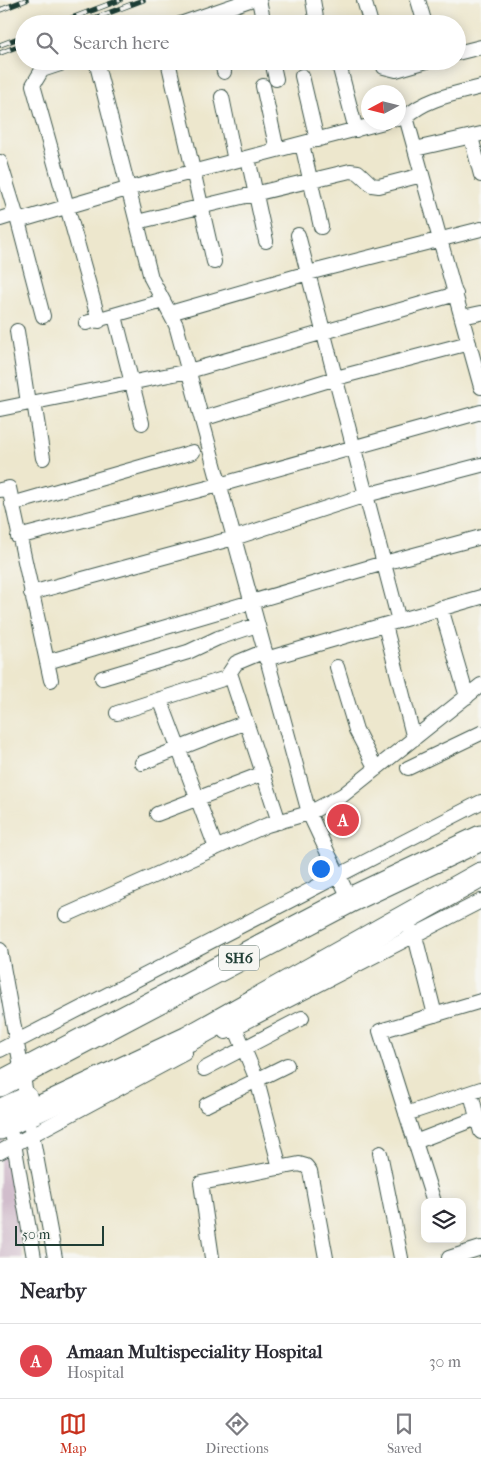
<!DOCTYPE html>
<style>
:root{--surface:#fff;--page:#f7f7f7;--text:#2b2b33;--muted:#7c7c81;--line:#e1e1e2;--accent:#c8321e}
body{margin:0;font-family:"IM FELL French Canon",serif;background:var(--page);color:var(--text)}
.controls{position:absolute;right:15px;bottom:15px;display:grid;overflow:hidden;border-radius:10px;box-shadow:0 2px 12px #0003}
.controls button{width:45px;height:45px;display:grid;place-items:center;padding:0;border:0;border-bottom:1px solid var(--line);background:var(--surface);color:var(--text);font:25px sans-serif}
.compass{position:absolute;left:361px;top:85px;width:45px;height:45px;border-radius:50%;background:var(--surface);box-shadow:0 2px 12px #0003;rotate:263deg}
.scale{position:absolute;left:15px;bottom:12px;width:89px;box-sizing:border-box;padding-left:5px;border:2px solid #1f3d34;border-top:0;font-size:14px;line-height:18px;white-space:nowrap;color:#1f3d34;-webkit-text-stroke:4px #f6f6f2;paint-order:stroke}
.you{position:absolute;left:320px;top:868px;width:18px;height:18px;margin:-12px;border:4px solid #fff;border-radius:50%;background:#1a73e8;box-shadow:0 0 0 8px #1a73e833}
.badge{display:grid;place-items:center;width:32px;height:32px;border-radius:50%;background:var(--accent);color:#fff;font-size:16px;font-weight:700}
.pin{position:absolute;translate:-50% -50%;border:2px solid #fff;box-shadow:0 1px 5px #0006}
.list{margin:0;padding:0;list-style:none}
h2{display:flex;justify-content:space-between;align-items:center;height:65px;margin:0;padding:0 20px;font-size:21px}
h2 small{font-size:16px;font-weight:400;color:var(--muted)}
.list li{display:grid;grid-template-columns:32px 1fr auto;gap:15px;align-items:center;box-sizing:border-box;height:75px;padding:0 20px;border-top:1px solid var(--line)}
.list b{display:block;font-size:19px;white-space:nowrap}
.list p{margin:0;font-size:16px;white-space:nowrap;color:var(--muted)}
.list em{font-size:16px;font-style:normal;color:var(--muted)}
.icon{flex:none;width:28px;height:28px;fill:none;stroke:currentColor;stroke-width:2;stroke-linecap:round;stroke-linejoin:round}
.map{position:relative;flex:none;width:481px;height:1258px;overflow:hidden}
.search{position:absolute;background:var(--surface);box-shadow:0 2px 12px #0003;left:15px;right:15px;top:15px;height:55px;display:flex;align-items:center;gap:12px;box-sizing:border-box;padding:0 18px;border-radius:28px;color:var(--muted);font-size:19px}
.sheet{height:140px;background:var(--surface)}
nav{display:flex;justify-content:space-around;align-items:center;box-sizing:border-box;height:70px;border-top:1px solid var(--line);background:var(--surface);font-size:14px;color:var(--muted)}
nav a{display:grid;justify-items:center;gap:2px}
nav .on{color:var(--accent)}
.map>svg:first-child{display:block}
</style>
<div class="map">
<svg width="481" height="1258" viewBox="0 0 481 1258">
<rect width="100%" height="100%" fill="#f6f6f2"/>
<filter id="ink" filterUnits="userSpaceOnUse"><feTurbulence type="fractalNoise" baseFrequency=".02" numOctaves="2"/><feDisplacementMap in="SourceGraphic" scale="10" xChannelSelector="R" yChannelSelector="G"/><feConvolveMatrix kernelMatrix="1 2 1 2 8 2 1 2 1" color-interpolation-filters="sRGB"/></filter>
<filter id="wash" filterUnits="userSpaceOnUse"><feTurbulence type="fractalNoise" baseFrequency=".0096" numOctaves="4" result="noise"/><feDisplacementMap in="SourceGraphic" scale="20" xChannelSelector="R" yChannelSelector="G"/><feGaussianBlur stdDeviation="1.12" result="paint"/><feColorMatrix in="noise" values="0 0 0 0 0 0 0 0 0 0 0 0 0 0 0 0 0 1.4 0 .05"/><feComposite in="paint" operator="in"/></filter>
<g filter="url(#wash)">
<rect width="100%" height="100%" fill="#ede7cd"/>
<path fill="#d1bdcc" d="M0 1126 7 1161 23 1258H0Z"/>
</g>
<g filter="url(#ink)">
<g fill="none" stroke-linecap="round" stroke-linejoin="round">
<g stroke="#3e564b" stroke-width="16">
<path id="street" d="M259 0 264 24
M313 0 317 24
M364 0 371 24
M418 0 425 24
M180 24 250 0
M457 53 481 47
M69 61 42 70 33 85 99 321
M96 61 151 278 176 325 309 813 350 900
M168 61 214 262
M222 61 224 72
M272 61 276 79
M338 61 356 130
M382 61 384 67 396 70 427 61
M302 76 317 140
M263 86 277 150
M222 97 235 161
M406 117C426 98 455 94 481 87
M398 119 406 117 481 387
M471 137 481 175
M302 144 321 227
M415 149 481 134
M248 158 266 241
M0 162 18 221 43 316
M0 219 16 214
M18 221 127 189 384 122
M137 222 350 171 358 172 372 185 379 186 422 175
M298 235 399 621
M170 313 308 273 481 229
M115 316 142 423
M462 317 481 313
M86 323 163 301
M17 331 28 403
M34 402 43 458
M0 409 189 371 456 294
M202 419 336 378 469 343
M0 490 9 488 51 680
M12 504 193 452
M18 537 219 485 481 412
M31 593 234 538 366 495 481 465
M441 608 467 697
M385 625 414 739
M266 659 481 597
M47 662 384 563 481 537
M337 667 356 730 376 769
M230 673 279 822
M102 678 188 652 218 638 257 625
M160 699 216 848
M117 713 226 678 236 663 265 651
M142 763 246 722
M408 768 481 733
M157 814 264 773
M66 915 267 825 309 813 343 795 481 685
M410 929 415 936 435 1015
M0 950 28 1105
M235 1027 257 1080 280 1168
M226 1032 481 901
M0 1050 481 802
M204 1069 302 1018
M471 1093 477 1118
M206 1105 287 1065
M406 1114 481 1089
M31 1129 55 1258
M13 1138 34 1258
M415 1142 477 1118 481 1132
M0 1152 185 1053
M380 1153 401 1258
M434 1202 380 1031 481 1001
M212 1258 201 1183 299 1164 306 1166 310 1171 326 1258
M449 1258 481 1248"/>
</g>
<g stroke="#3e564b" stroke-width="22">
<path id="secondary" d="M0 1109 27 1097"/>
</g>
<g stroke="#3e564b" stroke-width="27">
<path id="highway" d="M0 1084 350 900 481 838
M0 1127 188 1039 481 875"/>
</g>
<use href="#street" stroke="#fff" stroke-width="14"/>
<use href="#secondary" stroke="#fff" stroke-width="20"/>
<use href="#highway" stroke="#fff" stroke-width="25"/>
<g stroke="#1f3d34" stroke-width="5.5">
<path id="rail" d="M0 10 26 0
M56 24 120 0
M79 24 143 0
M0 45 24 36
M0 53 24 44"/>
</g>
<use href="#rail" stroke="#f6f6f2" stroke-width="4" stroke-dasharray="11" stroke-linecap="butt"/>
</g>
</g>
<g text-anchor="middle" stroke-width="4.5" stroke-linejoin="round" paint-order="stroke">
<rect fill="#f6f6f2" stroke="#60746d" stroke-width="1" x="219" y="945.5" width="40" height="25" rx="4"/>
<g font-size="15" font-weight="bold" fill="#1f3d34">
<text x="239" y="963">SH6</text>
</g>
</g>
</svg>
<div class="controls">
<button><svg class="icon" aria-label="layers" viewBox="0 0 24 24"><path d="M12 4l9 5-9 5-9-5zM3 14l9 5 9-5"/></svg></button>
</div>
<svg class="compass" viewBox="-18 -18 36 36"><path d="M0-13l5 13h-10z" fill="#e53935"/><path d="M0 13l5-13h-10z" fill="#7c7c81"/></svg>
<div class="scale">50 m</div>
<div class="you"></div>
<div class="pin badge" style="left:343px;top:820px;background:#e0444e">A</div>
<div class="search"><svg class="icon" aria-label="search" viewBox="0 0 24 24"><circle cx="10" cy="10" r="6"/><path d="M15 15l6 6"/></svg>Search here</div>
</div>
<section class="sheet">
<h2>Nearby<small></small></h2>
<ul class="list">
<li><span class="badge" style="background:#e0444e">A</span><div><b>Amaan Multispeciality Hospital</b><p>Hospital</p></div><em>30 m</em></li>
</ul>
</section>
<nav>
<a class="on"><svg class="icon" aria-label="map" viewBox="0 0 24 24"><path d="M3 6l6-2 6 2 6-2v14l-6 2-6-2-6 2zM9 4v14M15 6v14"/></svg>Map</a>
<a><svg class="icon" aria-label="directions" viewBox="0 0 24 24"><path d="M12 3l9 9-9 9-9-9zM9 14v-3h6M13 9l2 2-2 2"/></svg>Directions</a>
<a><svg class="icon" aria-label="saved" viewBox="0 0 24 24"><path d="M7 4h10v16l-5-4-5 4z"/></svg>Saved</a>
</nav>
